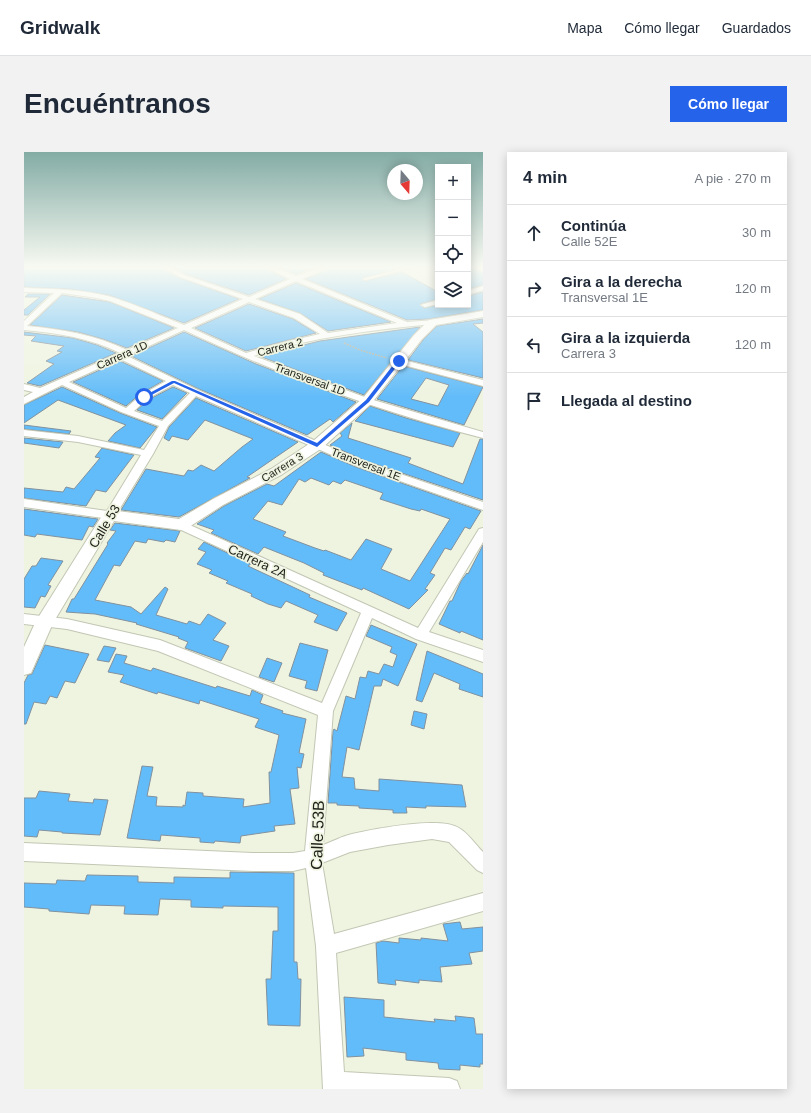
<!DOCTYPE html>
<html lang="es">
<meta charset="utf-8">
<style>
:root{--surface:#fff;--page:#f2f2f3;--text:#1f2937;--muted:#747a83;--line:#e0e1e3;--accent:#2563eb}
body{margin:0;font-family:Helvetica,sans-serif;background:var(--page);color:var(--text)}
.controls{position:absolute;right:12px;top:12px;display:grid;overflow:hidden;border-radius:0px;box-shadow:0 2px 10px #0003}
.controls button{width:36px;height:36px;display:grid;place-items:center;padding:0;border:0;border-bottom:1px solid var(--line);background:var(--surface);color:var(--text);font:20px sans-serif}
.compass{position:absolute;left:363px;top:12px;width:36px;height:36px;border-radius:50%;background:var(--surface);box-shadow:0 2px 10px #0003;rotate:161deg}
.stop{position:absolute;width:12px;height:12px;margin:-9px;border:3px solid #2563eb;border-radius:50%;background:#fff}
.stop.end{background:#2563eb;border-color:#fff;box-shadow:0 1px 4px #0008}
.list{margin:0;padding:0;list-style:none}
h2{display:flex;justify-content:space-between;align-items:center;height:52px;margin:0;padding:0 16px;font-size:17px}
h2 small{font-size:13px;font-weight:400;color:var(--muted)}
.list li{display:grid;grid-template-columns:26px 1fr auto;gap:12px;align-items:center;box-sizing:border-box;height:56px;padding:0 16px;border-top:1px solid var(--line)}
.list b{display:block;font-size:15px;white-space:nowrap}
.list p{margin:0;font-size:13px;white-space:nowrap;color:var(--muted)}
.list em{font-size:13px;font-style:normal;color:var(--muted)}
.icon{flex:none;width:22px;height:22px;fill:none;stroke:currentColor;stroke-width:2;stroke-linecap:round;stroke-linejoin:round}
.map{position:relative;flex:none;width:459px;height:937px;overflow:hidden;border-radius:0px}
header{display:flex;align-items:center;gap:24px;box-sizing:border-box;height:56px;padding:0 20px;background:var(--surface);border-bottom:1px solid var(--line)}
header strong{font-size:19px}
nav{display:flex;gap:22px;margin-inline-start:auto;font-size:14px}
.intro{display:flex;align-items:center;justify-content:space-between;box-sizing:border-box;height:96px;padding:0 24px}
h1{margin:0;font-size:28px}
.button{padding:10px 18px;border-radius:0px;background:var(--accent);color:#fff;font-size:14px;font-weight:700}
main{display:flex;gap:24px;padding:0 24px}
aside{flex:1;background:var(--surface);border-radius:0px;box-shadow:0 2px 10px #0003}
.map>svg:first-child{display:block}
</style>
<header>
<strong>Gridwalk</strong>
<nav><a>Mapa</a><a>Cómo llegar</a><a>Guardados</a></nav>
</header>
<div class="intro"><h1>Encuéntranos</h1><a class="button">Cómo llegar</a></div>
<main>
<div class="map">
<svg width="459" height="937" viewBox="0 0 459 937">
<rect width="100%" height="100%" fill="#eff4e1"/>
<path fill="#62bcf9" stroke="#81919e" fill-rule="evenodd" d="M0 114H134L156 126 215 147 160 171 85 143 46 137 0 135Z
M148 114H238L262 127 225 143 161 122Z
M253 114H295L272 122Z
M312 114H368L372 117 339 126 338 127 341 129 378 120 414 140V147L396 152 400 156 415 153H437L444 157V144L459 140V158L404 167 383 168 282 127Z
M444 114 459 121V133L444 137Z
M272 131 367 170 304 179 276 161 235 147Z
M4 142H26L4 163H0V158L16 145H1Z
M38 143 86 150 150 176 103 196 79 187 54 180 6 173Z
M225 152 269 167 292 181 222 199 171 176Z
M459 167V171L449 172 459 180V226L384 208 399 188 413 174Z
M396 175 340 243 235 204 296 189Z
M0 180 49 186 73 193 92 201 16 234 3 231 30 212 22 209 38 200 33 199 40 194 7 189 12 184 0 183Z
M160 180 232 212 332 250 309 270 306 267 283 283 175 237 107 204Z
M96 209 139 229 116 242 102 254 49 230Z
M379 214 459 235 440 273 353 247ZM402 226 425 233 414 254 387 247Z
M38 235 96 261 133 275 116 296 84 289 91 281 102 273 34 248 0 271V253Z
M149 235 163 241 138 267 113 258 124 248Z
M172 246 274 290 223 325 226 326 155 365 97 358 122 317 160 324 164 318 169 319 177 313 190 319 218 295 229 287 181 268 164 288 148 284 145 289 140 286 145 275Z
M346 254 382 266 436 281 429 295 331 269Z
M328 271 324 286 387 306 384 311 439 332 456 287H459V348L342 309 306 293 318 284 316 281Z
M0 273 47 279 45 282 0 277Z
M0 286 39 290 35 296 0 291Z
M78 296 110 303 82 340 72 338 62 354 0 346V336L39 340 42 335 50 337 76 306 71 305Z
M297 300 332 315 457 359 446 377 441 375 427 398 421 396 406 421 411 423 401 437 404 438 385 457 339 436 338 438 299 423 300 421 280 411 240 395 234 402 187 381 190 378 173 372 200 354 243 332 250 334ZM287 326 305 333 309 329 317 332 321 328 359 341 356 347 387 357 396 359 397 357 426 367 386 429 357 417 368 397 342 387 327 408 301 398 300 399 291 396 259 384 262 380 229 367 244 349 258 353 275 327 281 330Z
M0 357 74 367 69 375 65 374 58 388 13 382 11 385 0 383Z
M91 371 156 379 151 390 142 388 140 390 124 387 122 391 111 389 96 414 90 413 71 448 107 455 117 462 141 435 144 437 132 463 163 472 165 469 176 473 184 462 202 471 189 488 205 494 197 509 161 496 164 490 154 486 155 485 112 472 113 471 71 462 42 460 48 447H50L84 392 83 391 92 379 86 378Z
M180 390 227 412 224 414 286 443 285 445 323 461 313 479 290 470 294 463 262 449 257 456 244 452 227 444 228 442 202 431 204 429 185 421 188 418 173 412 182 400 174 397Z
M459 393V488L437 479 436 481 415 472 426 449H428L437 429 443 421 444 422Z
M17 406 39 409 24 433 27 434 21 445 17 444 11 456 0 455V427L8 414H12Z
M347 473 393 492 374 534 359 527 357 534H350L335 598 323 595 318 625 330 626 331 637 355 639V627L438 633 442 655 402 654V656L382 655 383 661H369V658L335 656V654L313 653V651H304L309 579 310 577 313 579 322 544 331 547 336 525 342 526 344 519 355 522 360 512 369 515 373 503 366 500 368 495 342 484Z
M276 491 304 498 293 539 281 536 283 529 265 524Z
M21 493 65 502 51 531 41 529 33 546 26 544 22 552 10 550 2 572H0V531L4 523 8 522Z
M80 494 92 496 85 510 73 508Z
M403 499 459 522V545L435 537 436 532 410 521 398 550 392 548Z
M92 502 103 504 100 511 127 519 129 516 192 536 193 534 226 544 228 538 239 543 236 551 259 559 258 561 282 567 275 601 280 602 277 616 273 615 275 636 266 637 271 672 250 674 251 679 217 684 216 691 191 689 190 691 176 690V686L137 683 136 689 103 686 118 614 129 615 123 644 133 645 132 654 159 655V653L161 654 163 640 179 641V644L220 647 219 655 246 651 245 620H247L255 583 231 575 235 567 176 548 175 552 134 540 133 542 96 530 100 523 84 520Z
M243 506 258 511 250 530 235 525Z
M390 559 403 562 400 577 387 573Z
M15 639 46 642 44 649 69 651 70 647 84 648 76 683 38 681V680L15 678 13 685 0 684V646H12Z
M206 720 270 721V810H273L274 827H277L276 874 244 873 242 827H247L249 779H254V755L199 754V756L167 755V748L136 747 134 763 100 762 101 754 67 753 65 762 25 759V757L0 755V731L32 732 33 728 61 729 63 723 114 724V730L150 731V725L206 726Z
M436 770 438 777 459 775V799L445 801 448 812 416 815 418 830 395 828V831L371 828 372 833 354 831 352 791 359 789 375 791V786L397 788V786L424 789 419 772Z
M320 845 360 848V865L411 870 410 867 432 869 431 864 450 866 452 882H459V912H456V915L436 913V918L415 917 414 911 382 908V901L339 896 340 904 323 905Z"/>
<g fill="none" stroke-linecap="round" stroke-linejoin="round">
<g stroke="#c2c7b4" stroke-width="2">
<path id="lane" d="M388 114H394L341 128 339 127Z"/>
</g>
<g stroke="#c2c7b4" stroke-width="2">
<path id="street" d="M135 114H144L160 123 225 145 266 127 239 114H248L272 124 301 114H311L278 127 383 170 412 168V172H409C348 178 288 185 230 204L346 247 459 280V286C356 260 256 223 160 178L103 204 174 238 341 310 459 350V358L333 314 172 244 144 274 129 302 90 366 86 367 0 355V347L83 359 117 303 54 290 0 284V278L54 284 120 298 135 274 97 260 38 233 0 252V245L9 240 0 238V232L16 236 96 201C66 186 34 181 0 178V169L30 141 0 140V136C25 137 49 137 74 142 101 147 134 163 160 173L219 147 156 125ZM272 129 373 171 304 181 276 162 231 147ZM38 141 73 146 86 149 154 176 103 198C71 183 38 177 3 174ZM225 150 270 166 296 182 265 189 222 201 167 176ZM96 207 142 229 117 243 102 256 45 230ZM149 233 166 241 138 269 110 259 123 247Z
M459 134V138L444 143V139Z
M414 148V152L401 155 397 153Z
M372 207H375L459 228V234L372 211Z
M157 369 394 476 455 377 459 376V390L405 480 459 498V510L392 487 348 466 309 559 299 693C308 690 318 684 328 682 350 677 416 664 435 676 444 681 451 692 459 700V721L453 718 425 690 408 687 364 693 326 700 298 711 310 782 459 741V759L312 801 320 920 425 926 433 929 436 937H299L292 794 282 716 269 719H229L0 709V691L229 701H269L281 699 294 563 134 499 43 477 0 472V462L43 467 136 488 298 551 337 461 153 376 151 373 153 370Z"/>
</g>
<g stroke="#c2c7b4" stroke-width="2">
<path id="secondary" d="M450 114H459V120Z
M459 159V165L412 173 398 187 347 252 298 296 257 323 199 353 162 377 157 378 90 369 29 471 7 521 0 523V495L12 469 81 359 86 358 155 367 189 347 247 317 288 290 339 246 390 183 405 168Z"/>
</g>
<path stroke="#adb1a2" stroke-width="1.5" stroke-dasharray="2 1" stroke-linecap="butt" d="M320 191 336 198 363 206"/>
<use href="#lane" fill="#fff" fill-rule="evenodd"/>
<use href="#street" fill="#fff" fill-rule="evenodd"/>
<use href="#secondary" fill="#fff" fill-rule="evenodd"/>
</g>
<linearGradient id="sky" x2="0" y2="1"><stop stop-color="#83aca5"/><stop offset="0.47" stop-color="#f8faf2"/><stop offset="1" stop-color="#f8faf2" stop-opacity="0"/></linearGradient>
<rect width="459" height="245" fill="url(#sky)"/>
<path fill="#2563eb" d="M373 208 377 209 345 250 293 295 150 231 122 246 118 245 148 229H151L293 291 342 248Z"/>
<g text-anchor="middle" stroke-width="3.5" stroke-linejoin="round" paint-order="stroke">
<g font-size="11" fill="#1d1f18" stroke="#eff4e1">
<text transform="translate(256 195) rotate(-14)" y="4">Carrera 2</text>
<text transform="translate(98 203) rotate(-24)" y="4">Carrera 1D</text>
<text transform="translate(286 227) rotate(20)" y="4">Transversal 1D</text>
<text transform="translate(342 312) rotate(21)" y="4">Transversal 1E</text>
<text transform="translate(258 315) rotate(-31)" y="4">Carrera 3</text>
</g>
<g font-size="13" fill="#1d1f18" stroke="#eff4e1">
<text transform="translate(80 374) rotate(-59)" y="5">Calle 53</text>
<text transform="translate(234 409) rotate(25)" y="5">Carrera 2A</text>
</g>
<g font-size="16" fill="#1d1f18" stroke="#eff4e1">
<text transform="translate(293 683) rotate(-88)" y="6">Calle 53B</text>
</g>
</g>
</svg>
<div class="controls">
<button>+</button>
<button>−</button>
<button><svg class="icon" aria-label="locate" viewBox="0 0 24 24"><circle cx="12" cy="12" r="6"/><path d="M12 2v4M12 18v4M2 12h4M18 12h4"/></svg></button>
<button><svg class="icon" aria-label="layers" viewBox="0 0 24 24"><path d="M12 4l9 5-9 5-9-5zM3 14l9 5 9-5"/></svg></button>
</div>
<svg class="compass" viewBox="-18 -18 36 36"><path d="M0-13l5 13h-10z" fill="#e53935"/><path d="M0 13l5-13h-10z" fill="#747a83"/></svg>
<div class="stop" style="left:120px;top:245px"></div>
<div class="stop end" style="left:375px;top:209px"></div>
</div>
<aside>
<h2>4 min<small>A pie · 270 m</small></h2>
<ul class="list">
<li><svg class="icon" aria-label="ahead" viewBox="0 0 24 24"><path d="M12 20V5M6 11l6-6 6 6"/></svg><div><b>Continúa</b><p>Calle 52E</p></div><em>30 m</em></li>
<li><svg class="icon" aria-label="right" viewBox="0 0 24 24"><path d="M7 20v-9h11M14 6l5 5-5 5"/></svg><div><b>Gira a la derecha</b><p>Transversal 1E</p></div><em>120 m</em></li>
<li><svg class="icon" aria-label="left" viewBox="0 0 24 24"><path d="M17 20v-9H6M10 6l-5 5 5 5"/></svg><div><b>Gira a la izquierda</b><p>Carrera 3</p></div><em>120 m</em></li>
<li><svg class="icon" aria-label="arrive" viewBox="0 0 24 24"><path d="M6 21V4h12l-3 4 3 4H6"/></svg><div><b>Llegada al destino</b></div></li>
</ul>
</aside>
</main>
